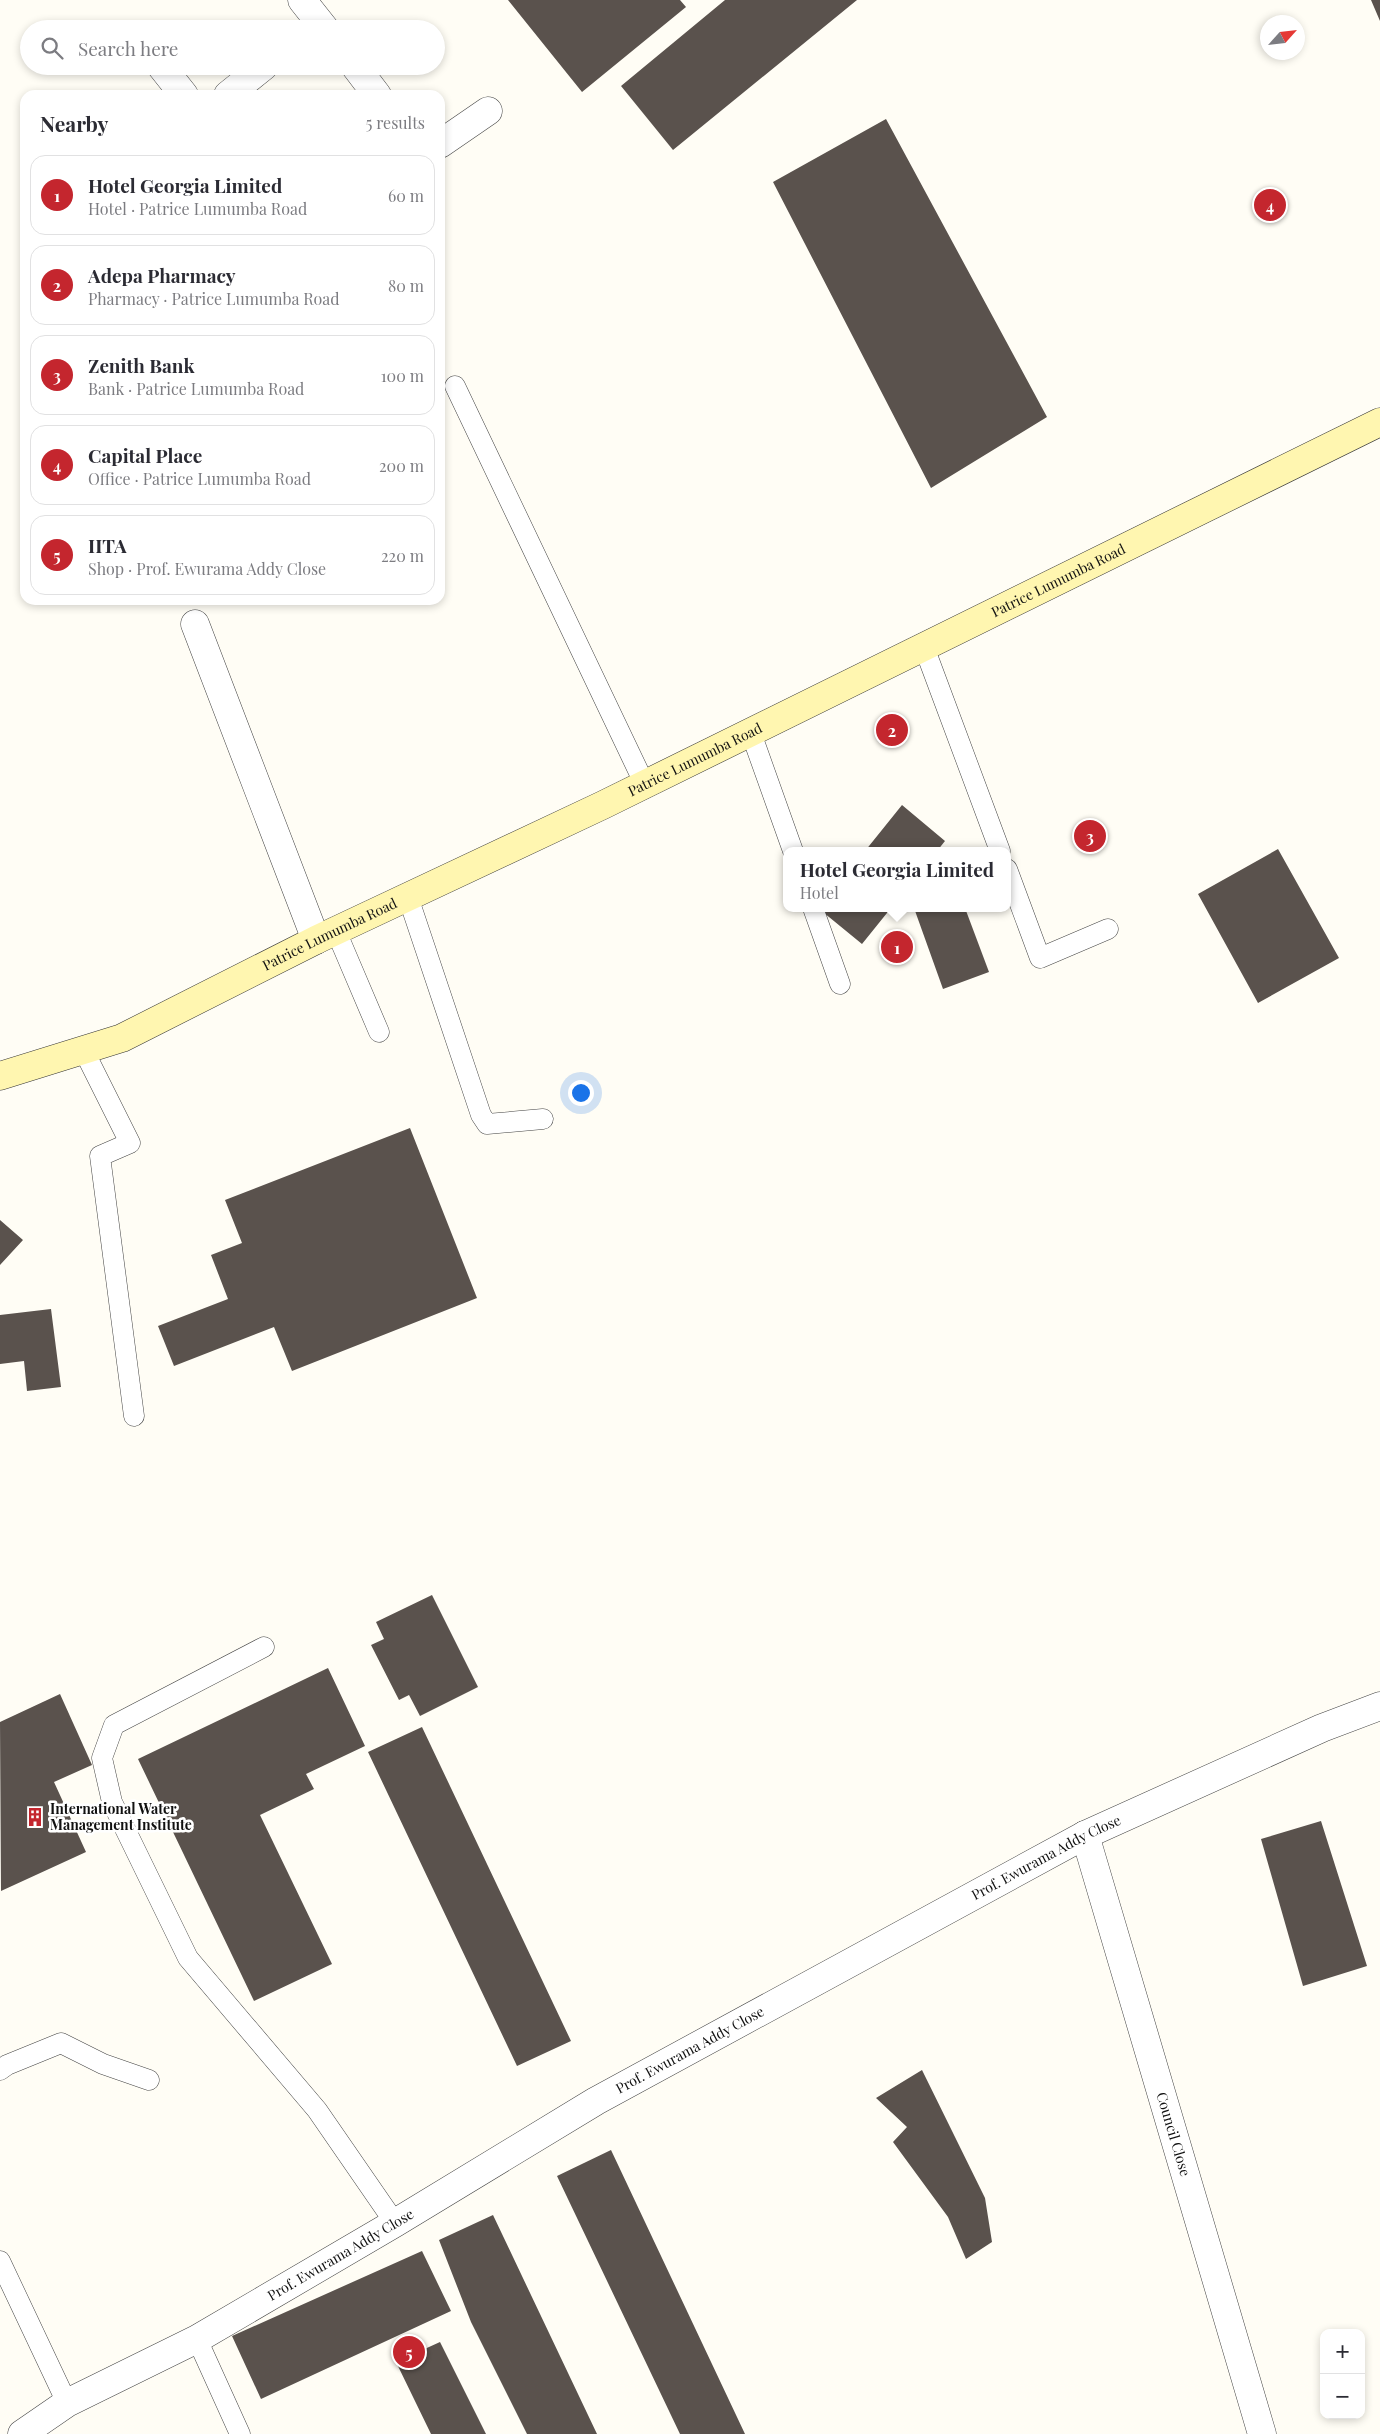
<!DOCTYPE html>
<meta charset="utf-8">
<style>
:root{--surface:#fff;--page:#f7f7f7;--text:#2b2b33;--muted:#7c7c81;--line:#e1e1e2;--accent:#c4262e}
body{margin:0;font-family:"Playfair Display",serif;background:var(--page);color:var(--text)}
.controls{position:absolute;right:15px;bottom:15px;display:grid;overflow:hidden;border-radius:10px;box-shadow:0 2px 8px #0003}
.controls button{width:45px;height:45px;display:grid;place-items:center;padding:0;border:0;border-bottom:1px solid var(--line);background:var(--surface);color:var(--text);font:25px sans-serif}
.compass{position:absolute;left:1260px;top:15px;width:45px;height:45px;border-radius:50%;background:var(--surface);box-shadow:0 2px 8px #0003;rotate:63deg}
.you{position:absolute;left:580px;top:1092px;width:18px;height:18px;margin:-12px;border:4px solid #fff;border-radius:50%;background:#1a73e8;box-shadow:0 0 0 8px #1a73e833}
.badge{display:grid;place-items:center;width:32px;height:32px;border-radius:50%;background:var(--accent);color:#fff;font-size:16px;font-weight:700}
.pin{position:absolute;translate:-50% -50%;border:2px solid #fff;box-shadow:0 1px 5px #0006}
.popup{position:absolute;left:783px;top:847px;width:228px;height:65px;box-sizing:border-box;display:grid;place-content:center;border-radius:10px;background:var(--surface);filter:drop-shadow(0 1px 4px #0005);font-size:16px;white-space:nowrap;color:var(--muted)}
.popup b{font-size:19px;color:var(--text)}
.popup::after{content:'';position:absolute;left:50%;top:100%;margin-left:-10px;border:10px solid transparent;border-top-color:var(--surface)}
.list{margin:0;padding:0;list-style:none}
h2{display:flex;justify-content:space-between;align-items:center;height:65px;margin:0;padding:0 20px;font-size:21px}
h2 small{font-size:16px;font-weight:400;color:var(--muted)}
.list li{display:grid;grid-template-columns:32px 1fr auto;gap:15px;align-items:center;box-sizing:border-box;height:80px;margin:0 10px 10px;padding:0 10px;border:1px solid var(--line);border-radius:15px}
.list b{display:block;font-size:19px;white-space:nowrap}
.list p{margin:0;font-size:16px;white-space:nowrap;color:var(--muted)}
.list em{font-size:16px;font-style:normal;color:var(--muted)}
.icon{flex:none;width:28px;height:28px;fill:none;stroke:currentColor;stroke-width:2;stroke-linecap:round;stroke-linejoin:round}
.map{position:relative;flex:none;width:1380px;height:2434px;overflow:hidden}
.search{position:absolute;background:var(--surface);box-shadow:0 2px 8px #0003;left:20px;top:20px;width:425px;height:55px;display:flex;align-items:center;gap:12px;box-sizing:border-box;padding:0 18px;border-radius:28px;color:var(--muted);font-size:19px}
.panel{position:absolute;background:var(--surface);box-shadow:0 2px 8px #0003;left:20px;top:90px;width:425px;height:515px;border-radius:15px}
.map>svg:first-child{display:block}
</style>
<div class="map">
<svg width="1380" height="2434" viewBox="0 0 1380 2434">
<rect width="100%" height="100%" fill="#fffdf5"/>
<path fill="#5a524d" d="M508 0H680L686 7 582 92Z
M725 0H857L673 150 621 86Z
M1371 0H1380V21Z
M886 119 1047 417 931 488 773 182Z
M902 805 945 841 937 851H865Z
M1278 849 1339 958 1258 1003 1198 894Z
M818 908H891L862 944Z
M914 908H965L989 972 943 989Z
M410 1128 477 1298 292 1371 274 1327 174 1366 158 1326 228 1299 211 1255 242 1243 225 1200Z
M0 1220 23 1240 0 1265Z
M51 1309 61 1387 27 1391 24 1361 0 1364V1315Z
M432 1595 478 1687 420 1716 409 1695 399 1700 371 1645 384 1639 376 1622Z
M328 1668 365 1746 306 1774 314 1789 260 1815 332 1964 254 2001 138 1759Z
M60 1694 92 1765 54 1782 86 1852 1 1891 0 1722Z
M422 1727 571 2041 517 2066 368 1752Z
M1321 1821 1367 1966 1303 1986 1261 1839Z
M922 2070 985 2198 992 2242 966 2259 948 2217 893 2142 907 2127 876 2098Z
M611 2150 745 2434H680L557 2176Z
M493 2215 597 2434H527L471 2322 439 2240Z
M422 2251 451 2311 261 2399 232 2336Z
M440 2342 486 2434H431L396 2362Z"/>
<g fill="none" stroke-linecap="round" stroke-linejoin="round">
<g stroke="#444" stroke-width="21">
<path id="lane" d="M455 386 645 785
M924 647 1000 851
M751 733 793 851
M1007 869 1040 958 1108 929
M408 897 481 1115 487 1124 543 1119
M813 908 840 984
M336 931 379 1032
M83 1049 130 1143 100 1156 134 1416
M264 1647 114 1725 102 1758 112 1802 188 1958 317 2110 395 2223
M0 2070 7 2065 61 2043 103 2064 149 2080
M0 2261 67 2403
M197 2339 240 2434"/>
</g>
<g stroke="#444" stroke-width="29">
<g id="street">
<path d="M302 0 325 29"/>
<path d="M161 66 184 95"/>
<path d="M355 66 377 95"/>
<path d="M228 95 264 66"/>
<path d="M440 144 488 111"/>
<path d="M195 624 316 940"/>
<path id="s1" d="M1085 1835 1262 2434"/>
<path id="s2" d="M22 2434 67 2403 197 2339 395 2223 596 2101 1085 1835 1322 1728 1380 1706"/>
</g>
</g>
<g stroke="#333" stroke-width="29">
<g id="secondary">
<path id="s3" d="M0 1076 122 1038 316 940 603 805 1380 422"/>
</g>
</g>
<use href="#lane" stroke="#fff" stroke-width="20"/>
<use href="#street" stroke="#fff" stroke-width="28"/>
<use href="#secondary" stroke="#fff6b0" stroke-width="28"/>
</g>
<defs>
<g id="building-bare" transform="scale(1.5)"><path d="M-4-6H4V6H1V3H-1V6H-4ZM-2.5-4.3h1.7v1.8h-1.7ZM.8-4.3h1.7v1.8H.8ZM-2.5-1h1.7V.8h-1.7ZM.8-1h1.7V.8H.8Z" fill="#c4262e" stroke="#fff" stroke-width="2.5" paint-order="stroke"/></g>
</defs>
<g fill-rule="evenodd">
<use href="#building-bare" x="35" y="1817"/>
</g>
<g text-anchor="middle" stroke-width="5" stroke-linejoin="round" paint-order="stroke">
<g font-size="14" fill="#111" stroke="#fff">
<text dy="5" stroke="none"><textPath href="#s3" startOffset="1170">Patrice Lumumba Road</textPath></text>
<text dy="5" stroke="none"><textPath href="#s3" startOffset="765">Patrice Lumumba Road</textPath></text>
<text dy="5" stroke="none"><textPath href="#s3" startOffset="360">Patrice Lumumba Road</textPath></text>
<text dy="5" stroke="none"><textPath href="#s2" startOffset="1176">Prof. Ewurama Addy Close</textPath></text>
<text dy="5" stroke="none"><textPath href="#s2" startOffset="771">Prof. Ewurama Addy Close</textPath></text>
<text dy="5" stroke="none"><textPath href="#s1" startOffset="312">Council Close</textPath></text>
<text dy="5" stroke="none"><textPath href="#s2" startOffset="366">Prof. Ewurama Addy Close</textPath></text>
</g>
<g font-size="14" font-weight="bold" fill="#111" stroke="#fff" text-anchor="start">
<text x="50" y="1814">International Water<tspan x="50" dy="16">Management Institute</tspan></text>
</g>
</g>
</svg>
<div class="controls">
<button>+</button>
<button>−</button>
</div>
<svg class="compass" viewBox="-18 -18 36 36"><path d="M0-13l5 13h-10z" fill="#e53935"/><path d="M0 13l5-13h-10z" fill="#7c7c81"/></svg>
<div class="you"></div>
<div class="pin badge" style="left:897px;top:947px">1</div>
<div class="popup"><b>Hotel Georgia Limited</b>Hotel</div>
<div class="pin badge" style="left:892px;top:730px">2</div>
<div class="pin badge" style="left:1090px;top:836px">3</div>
<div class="pin badge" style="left:1270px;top:205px">4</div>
<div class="pin badge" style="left:409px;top:2352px">5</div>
<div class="search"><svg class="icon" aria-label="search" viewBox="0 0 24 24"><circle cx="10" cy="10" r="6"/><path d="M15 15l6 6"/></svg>Search here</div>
<section class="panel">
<h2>Nearby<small>5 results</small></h2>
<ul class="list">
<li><span class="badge">1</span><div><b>Hotel Georgia Limited</b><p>Hotel · Patrice Lumumba Road</p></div><em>60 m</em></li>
<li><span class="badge">2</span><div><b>Adepa Pharmacy</b><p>Pharmacy · Patrice Lumumba Road</p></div><em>80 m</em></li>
<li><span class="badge">3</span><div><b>Zenith Bank</b><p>Bank · Patrice Lumumba Road</p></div><em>100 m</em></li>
<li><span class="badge">4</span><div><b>Capital Place</b><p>Office · Patrice Lumumba Road</p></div><em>200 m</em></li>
<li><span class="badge">5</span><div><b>IITA</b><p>Shop · Prof. Ewurama Addy Close</p></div><em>220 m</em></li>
</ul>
</section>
</div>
